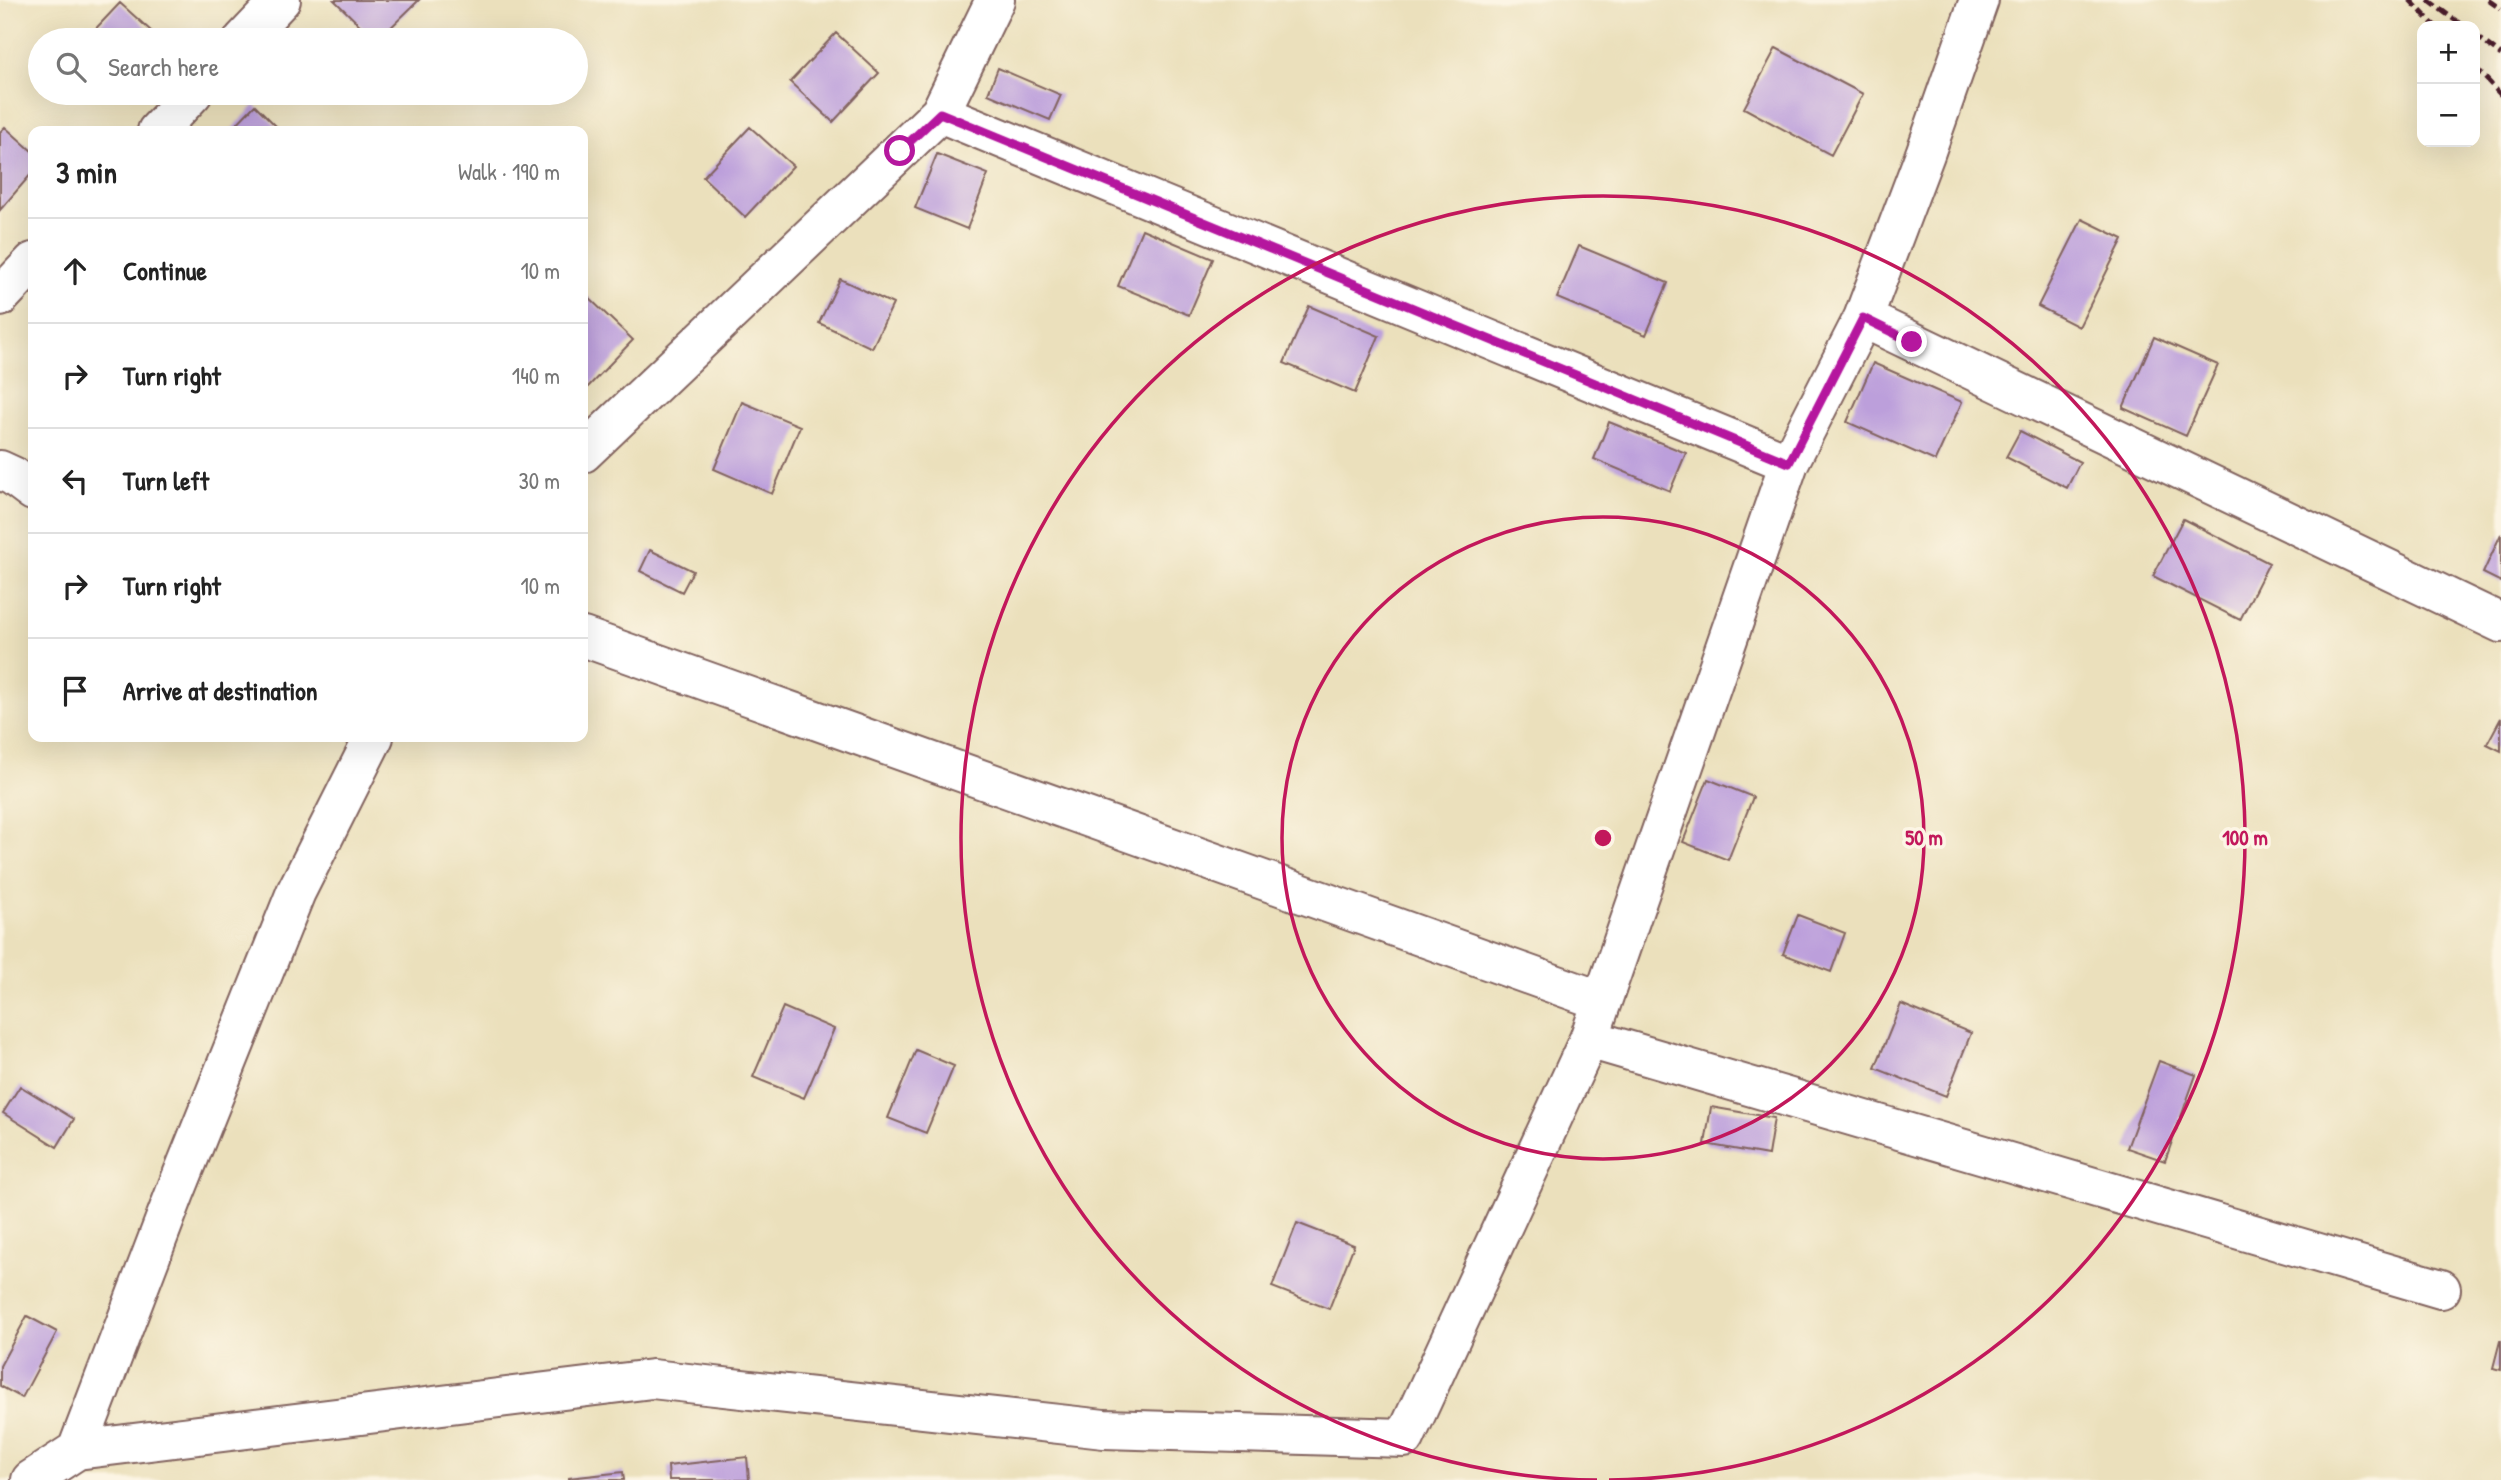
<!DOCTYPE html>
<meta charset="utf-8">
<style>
:root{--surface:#fff;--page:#f6f6f6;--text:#222;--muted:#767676;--line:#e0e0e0}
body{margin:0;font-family:"Patrick Hand",sans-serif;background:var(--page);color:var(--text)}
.controls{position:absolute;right:21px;top:21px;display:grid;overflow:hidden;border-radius:14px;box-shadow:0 7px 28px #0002}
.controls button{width:63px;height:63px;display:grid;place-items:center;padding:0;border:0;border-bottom:2px solid var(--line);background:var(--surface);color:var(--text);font:35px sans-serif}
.stop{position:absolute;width:21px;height:21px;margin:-16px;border:5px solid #b5179e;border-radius:50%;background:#fff}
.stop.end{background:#b5179e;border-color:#fff;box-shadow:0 2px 7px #0008}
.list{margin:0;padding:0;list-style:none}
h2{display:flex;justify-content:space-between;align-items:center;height:91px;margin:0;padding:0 28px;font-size:30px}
h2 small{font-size:23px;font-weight:400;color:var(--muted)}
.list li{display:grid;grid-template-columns:46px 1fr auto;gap:21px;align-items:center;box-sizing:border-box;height:105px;padding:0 28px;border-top:2px solid var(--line)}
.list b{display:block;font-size:26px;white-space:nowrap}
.list em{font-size:23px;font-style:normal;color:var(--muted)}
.icon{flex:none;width:38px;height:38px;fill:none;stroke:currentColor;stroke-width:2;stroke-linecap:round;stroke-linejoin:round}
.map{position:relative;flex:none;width:2501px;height:1480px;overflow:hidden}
.search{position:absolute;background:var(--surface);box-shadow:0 7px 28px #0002;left:28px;top:28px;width:560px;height:77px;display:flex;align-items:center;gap:18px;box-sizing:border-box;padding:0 24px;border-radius:38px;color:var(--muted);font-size:26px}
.panel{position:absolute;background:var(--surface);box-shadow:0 7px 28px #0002;left:28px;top:126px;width:560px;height:616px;border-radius:14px}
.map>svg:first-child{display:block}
</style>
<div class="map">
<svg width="2501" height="1480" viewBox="0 0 2501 1480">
<rect width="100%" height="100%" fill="#fcf5e5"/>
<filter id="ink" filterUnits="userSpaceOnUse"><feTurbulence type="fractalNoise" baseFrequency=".0143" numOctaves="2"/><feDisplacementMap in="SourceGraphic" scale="14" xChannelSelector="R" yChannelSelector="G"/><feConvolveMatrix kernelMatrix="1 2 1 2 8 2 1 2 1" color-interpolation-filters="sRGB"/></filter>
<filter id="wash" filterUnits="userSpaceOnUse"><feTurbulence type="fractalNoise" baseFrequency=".00686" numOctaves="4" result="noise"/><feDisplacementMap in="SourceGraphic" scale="28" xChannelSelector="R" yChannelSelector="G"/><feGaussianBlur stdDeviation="1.57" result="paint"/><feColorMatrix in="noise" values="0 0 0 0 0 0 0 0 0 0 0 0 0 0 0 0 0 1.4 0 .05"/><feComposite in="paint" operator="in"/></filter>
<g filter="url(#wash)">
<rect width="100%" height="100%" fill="#ebe0bc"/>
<g id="blocks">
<path fill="#bc9fdb" d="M334 0H419L378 40H375Z
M120 3 161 40H85Z
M836 33 879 73 833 122 790 82Z
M1776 48 1863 94 1831 155 1744 108Z
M998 68 1061 95 1050 120 988 94Z
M255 105 281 131H230Z
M5 127 33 152V172L0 210V132Z
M750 127 793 166 745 217 703 177Z
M937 154 988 174 967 229 915 208Z
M2082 219 2123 239 2079 327 2038 306Z
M1142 229 1213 259 1189 315 1118 286Z
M1579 246 1668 283 1646 335 1557 298Z
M840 279 893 304 872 348 819 323Z
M586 295 633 340 586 389 583 386V298Z
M1309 306 1379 336 1355 393 1284 363Z
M2154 337 2218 365 2186 436 2123 408Z
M1873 363 1962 402 1935 461 1847 422Z
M742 402 800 426 772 494 714 469Z
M1609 422 1686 453 1670 491 1594 459Z
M2020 431 2080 462 2067 488 2006 457Z
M2183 519 2269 563 2240 620 2153 576Z
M2501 534V582L2483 573Z
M650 550 693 571 682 592 640 571Z
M2501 718V751L2487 744Z
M1708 779 1753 797 1728 860 1683 842Z
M1798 915 1845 933 1831 972 1783 954Z
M1901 1004 1971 1033 1946 1096 1875 1068Z
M783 1007 834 1029 804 1098 753 1077Z
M916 1050 954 1066 926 1133 888 1118Z
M2159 1061 2196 1075 2165 1161 2127 1148Z
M20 1086 74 1119 57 1147 3 1113Z
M1711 1107 1774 1118 1768 1155 1705 1144Z
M1297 1223 1354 1245 1329 1309 1272 1287Z
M27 1316 57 1332 22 1398 0 1386V1366Z
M2500 1341H2501V1370L2493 1368Z
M747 1457 749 1480H669L668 1466Z
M623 1472 624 1480H569V1478Z"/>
</g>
</g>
<g filter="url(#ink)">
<use href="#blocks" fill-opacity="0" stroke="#82635e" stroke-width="2"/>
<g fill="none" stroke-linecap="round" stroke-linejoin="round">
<g stroke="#82635e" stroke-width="42">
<path id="minor" d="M243 40 281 0
M940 113 1789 463
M157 131 193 93
M0 297 33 262
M1863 318 2501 623
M583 453 940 113 995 0
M0 470 13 476 33 491
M583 637 1602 1001
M1589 1039 2441 1289
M77 1450 652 1379 1104 1429 1405 1438 1589 1039 1789 463 1863 318 1925 154 1979 0
M31 1480 77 1450 175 1193 296 892 374 737"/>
</g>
<use href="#minor" stroke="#fff" stroke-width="38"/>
<path stroke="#4a1f2b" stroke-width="5" stroke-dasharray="10 5" stroke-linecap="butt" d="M2410 0 2435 26
M2428 0 2463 26
M2488 0 2501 9
M2475 35 2501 55
M2475 67 2501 95"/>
</g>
</g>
<g fill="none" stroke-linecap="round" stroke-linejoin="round" filter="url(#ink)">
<path stroke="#b5179e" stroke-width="9" d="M900 151 940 113 1789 463 1863 318 1912 342"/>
</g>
<g fill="none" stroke="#c2185b" stroke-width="3.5">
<circle cx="1603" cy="838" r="321"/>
<path d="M1597 1480A642 642 0 1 1 1609 1480"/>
</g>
<circle cx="1603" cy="838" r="10" fill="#c2185b" stroke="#fcf5e5" stroke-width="3.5"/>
<g font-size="21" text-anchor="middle" font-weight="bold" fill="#c2185b" stroke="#fcf5e5" stroke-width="7" stroke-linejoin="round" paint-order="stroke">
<text x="1924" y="845">50 m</text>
<text x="2245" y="845">100 m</text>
</g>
</svg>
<div class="controls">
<button>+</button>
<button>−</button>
</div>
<div class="stop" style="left:900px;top:151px"></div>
<div class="stop end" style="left:1912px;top:342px"></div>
<div class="search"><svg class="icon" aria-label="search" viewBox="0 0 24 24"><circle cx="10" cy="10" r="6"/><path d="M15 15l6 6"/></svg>Search here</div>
<section class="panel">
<h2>3 min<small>Walk · 190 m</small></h2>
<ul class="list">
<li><svg class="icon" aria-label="ahead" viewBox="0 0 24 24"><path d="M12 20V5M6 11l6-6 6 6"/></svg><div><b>Continue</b></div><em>10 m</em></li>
<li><svg class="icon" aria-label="right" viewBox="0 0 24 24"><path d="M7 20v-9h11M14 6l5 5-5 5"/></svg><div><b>Turn right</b></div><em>140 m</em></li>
<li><svg class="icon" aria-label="left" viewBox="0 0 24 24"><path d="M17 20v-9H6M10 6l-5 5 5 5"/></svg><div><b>Turn left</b></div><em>30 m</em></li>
<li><svg class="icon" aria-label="right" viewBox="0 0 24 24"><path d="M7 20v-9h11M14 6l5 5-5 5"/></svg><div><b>Turn right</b></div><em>10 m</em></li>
<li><svg class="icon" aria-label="arrive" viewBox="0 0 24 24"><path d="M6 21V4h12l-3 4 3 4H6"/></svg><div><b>Arrive at destination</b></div></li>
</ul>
</section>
</div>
